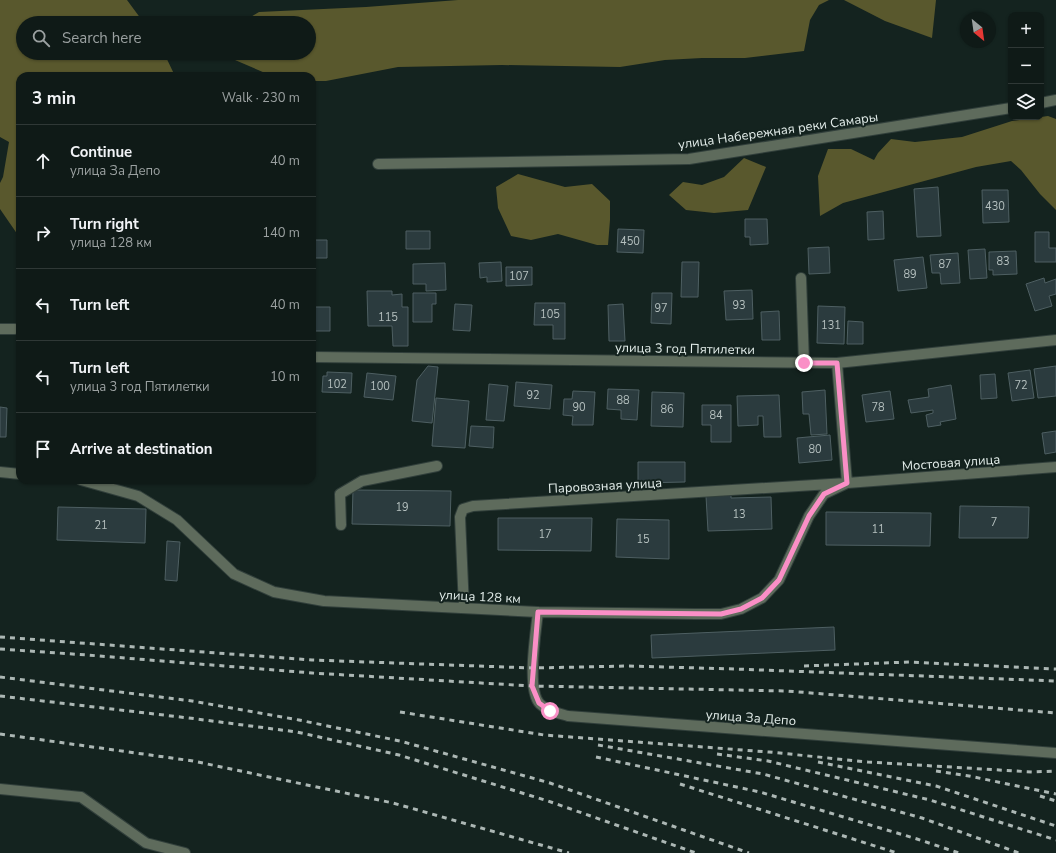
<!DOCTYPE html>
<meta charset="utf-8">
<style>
:root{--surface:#0f1a17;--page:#182320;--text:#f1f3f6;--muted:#9ba1a1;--line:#2f3836}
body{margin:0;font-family:"Nunito Sans",sans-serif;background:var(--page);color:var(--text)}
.controls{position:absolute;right:12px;top:12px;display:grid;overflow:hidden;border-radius:8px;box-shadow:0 1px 3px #0004}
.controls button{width:36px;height:36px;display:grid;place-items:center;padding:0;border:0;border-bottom:1px solid var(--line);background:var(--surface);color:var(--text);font:20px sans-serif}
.compass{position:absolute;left:960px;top:12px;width:36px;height:36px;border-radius:50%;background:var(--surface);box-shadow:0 1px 3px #0004;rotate:151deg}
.stop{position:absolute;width:12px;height:12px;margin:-9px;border:3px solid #fa8fc6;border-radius:50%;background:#fff}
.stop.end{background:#fa8fc6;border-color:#fff;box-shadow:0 1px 4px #0008}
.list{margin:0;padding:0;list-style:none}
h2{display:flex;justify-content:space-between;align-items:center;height:52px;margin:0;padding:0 16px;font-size:17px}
h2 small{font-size:13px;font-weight:400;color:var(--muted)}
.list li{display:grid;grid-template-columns:26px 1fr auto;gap:12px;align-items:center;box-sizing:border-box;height:72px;padding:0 16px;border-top:1px solid var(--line)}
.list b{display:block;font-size:15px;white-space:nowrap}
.list p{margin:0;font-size:13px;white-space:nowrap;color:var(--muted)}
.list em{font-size:13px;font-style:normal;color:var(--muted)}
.icon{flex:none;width:22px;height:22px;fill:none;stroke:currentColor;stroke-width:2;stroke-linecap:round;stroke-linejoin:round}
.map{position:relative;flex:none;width:1056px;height:853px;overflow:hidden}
.search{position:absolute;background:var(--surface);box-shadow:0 1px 3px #0004;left:16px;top:16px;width:300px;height:44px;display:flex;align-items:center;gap:10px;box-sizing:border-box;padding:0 14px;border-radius:22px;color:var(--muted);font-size:15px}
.panel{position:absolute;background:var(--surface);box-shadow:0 1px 3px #0004;left:16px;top:72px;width:300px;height:412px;border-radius:12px}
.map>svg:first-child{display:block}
</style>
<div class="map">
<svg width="1056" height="853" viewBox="0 0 1056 853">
<rect width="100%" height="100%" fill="#14231f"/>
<path fill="#59582d" d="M0 0H127L144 23H23V53H164L175 76H20V238L0 209V183L3 177 9 142 0 137Z
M458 0H829L819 5 810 20 804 51 745 58H702L665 60 620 67 502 65 398 67 326 81H312V76H272L235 60 232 53H309V23H241L259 12 366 7Z
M844 0H936L932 38 885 21Z
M1048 116 1056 119V210L1040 194 1021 170 1011 161 976 167 843 203 820 216 818 176 828 149H851L874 160 878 153 891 139 915 142 962 137 1012 121Z
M744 158 766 167 748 210 714 213 686 210 669 195 683 182 702 185 724 177Z
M518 174 565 187 592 184 610 201V220L608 245H597L558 234 531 240 511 236 498 208 496 187Z"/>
<path fill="#2b3b3e" stroke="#4e5f62" d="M938 187 941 236 917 237 914 189Z
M982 190H1008L1009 222 983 223Z
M883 211 884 239 868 240 867 212Z
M745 219H767L768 244 750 245V237H745Z
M618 229 644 230 643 253 617 252Z
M406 231H430V249H406Z
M1035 232H1049V248H1056V262H1035Z
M312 240H327V258H312Z
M829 247 830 273 809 274 808 248Z
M985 249 987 278 970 279 968 250Z
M1016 251 1017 274 993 275V270H989V252Z
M958 253 960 283 941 284 940 273H932L930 255Z
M923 257 927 288 898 291 894 260Z
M501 262 502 281 487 282V277L480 278 479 263Z
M682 262H699L698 297H681Z
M445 263 446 290 426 291V284H413V264Z
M506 267H532V285L506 286Z
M1044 278 1045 283 1056 279V294L1049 296 1052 306 1035 311 1026 284Z
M752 290 753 319 726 320 724 291Z
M367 291H392V295L402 294V307H408V346H393L392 326H368Z
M413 293H436V304H432V322H413Z
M652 293H672L671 324 651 323Z
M535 303H565V339H553V325H534Z
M455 304 472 305 470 331 453 330Z
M623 304 625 341H609L608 305Z
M818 306 845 307 844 344 817 343Z
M314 307H330V331H314Z
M779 311 780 340H762L761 312Z
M848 321 863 322V344H847Z
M428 366 438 367 432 423 412 421 417 380Z
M1056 366V396L1038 398 1034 369Z
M1030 370 1034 398 1012 401 1008 373Z
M327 372 352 373 351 393 322 392 323 376H327Z
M367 373 396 376 393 400 364 397Z
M995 374 997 398 981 399 980 375Z
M516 382 552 385 550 409 514 406Z
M489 384 508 386 504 421 486 420Z
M951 385 956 419 940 422 941 425 928 427 926 415 933 413V410L911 413 908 400 929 397 928 389Z
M608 389 639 390 637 420 621 419V410L607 409Z
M825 390 827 434 811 435 809 414H803L802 392Z
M573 391 595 392 593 425H572L573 416 563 415 564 399H572Z
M890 391 894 419 866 422 862 395Z
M652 392 684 393 683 427 651 426Z
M779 395 781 437H764L763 416H758V425L738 426 737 396Z
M436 398 469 401 465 448 432 446Z
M702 405H731V442H711V425H702Z
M0 407 7 408 6 437H0Z
M471 426 494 427 493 448 469 446Z
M1056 431V452L1045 454 1042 433Z
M830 435 832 460 799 463 797 438Z
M638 462H685V482L638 483Z
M353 490 451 491 450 526 352 524Z
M731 495V498L771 497 772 529 708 531 706 496Z
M960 506 1029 507 1028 538H959Z
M58 507 146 509 145 543 57 540Z
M826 512 931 513 930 546 826 545Z
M498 518H592L591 551 498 550Z
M617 519 669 520V559L616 557Z
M167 541 180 542 177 581 165 580Z
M834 627 835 650 652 658 651 635Z"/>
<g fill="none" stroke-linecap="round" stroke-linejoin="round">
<g stroke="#313f3b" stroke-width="12">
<path id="minor" d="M1041 103 1056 100
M378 164 689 159 1011 108
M801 278 804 363
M0 329H15
M312 357 837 363 1056 340
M837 363 847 483
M0 472 20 474
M81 480 138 496 177 520 234 574 274 592 324 601 538 612 696 614H721L741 609 762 598 779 580 809 516 824 494 847 483
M341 525 340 494 362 481 437 466
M464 608 460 517 463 509 473 506 847 483 1056 467
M538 612C536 631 526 690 540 704 547 711 558 713 568 716L1056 753
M0 789 81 797 146 843 185 853"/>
</g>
<use href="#minor" stroke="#5e6b5c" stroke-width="10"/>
<path stroke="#acb7b4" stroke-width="3" stroke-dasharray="5 5" stroke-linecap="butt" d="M0 637 312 660 533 668 628 666 735 669 1056 681
M0 649 87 655 312 673 532 686 787 691 1056 713
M804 666 909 662 1056 669
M0 677 192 701 299 720 400 741 550 783 749 853
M0 696 189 718 297 732 399 755 548 801 696 853
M400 712 544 735 769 752 868 762 1032 772 1056 771
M0 734 193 761 393 803 569 853
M598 745 763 774 922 818 1019 853
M717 754 768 761 930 800 1056 840
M596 757 760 792 917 839 959 853
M818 762 936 786 1056 826
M936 771 969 776 1056 794
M680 784 897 853
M1040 796 1056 801"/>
</g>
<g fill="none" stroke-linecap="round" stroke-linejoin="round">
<path stroke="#fa8fc6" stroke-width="5" d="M550 711 539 703 532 686 538 612 721 614 741 609 762 598 779 580 809 516 824 494 847 483 837 363H804"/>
</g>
<g text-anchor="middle" stroke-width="4" stroke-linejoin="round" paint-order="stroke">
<g font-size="11" fill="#b5c0bf">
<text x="995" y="210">430</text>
<text x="630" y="245">450</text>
<text x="1003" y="265">83</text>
<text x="945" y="268">87</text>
<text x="910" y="278">89</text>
<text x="519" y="280">107</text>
<text x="739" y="309">93</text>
<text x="661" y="312">97</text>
<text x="550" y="318">105</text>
<text x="388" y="321">115</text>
<text x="831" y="329">131</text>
<text x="337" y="388">102</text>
<text x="1021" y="389">72</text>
<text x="380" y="390">100</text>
<text x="533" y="399">92</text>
<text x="623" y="404">88</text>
<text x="579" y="411">90</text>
<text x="878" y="411">78</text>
<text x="667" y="413">86</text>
<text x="716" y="419">84</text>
<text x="815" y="453">80</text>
<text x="402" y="511">19</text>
<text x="739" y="518">13</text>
<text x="994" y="526">7</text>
<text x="101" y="529">21</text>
<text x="878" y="533">11</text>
<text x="545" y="538">17</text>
<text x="643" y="543">15</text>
</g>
<g font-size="13" fill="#e3edea" stroke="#14231f">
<text transform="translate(778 130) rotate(-8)" y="5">улица Набережная реки Самары</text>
<text transform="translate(685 348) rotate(1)" y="5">улица 3 год Пятилетки</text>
<text transform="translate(951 462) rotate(-4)" y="5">Мостовая улица</text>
<text transform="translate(605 485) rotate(-3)" y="5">Паровозная улица</text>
<text transform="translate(480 596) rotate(3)" y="5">улица 128 км</text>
<text transform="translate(751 717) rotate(4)" y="5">улица За Депо</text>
</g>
</g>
</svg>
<div class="controls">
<button>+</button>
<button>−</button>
<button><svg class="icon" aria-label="layers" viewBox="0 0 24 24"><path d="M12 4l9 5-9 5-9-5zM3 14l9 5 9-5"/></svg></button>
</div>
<svg class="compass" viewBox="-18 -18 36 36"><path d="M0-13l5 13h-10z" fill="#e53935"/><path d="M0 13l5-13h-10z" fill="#9ba1a1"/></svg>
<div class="stop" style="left:550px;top:711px"></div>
<div class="stop end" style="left:804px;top:363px"></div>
<div class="search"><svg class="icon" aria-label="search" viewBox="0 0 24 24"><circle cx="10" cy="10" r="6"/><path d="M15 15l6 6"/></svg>Search here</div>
<section class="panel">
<h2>3 min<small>Walk · 230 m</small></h2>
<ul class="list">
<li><svg class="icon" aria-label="ahead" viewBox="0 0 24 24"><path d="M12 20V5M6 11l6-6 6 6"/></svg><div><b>Continue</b><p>улица За Депо</p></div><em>40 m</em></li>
<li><svg class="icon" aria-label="right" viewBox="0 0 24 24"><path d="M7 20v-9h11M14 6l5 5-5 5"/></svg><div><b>Turn right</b><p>улица 128 км</p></div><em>140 m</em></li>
<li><svg class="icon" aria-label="left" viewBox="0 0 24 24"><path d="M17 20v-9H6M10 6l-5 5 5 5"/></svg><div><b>Turn left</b></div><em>40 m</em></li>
<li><svg class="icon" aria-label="left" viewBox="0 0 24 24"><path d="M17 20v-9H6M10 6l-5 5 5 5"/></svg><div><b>Turn left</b><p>улица 3 год Пятилетки</p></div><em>10 m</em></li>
<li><svg class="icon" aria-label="arrive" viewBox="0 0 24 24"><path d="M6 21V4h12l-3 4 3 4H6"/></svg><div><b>Arrive at destination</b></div></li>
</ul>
</section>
</div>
